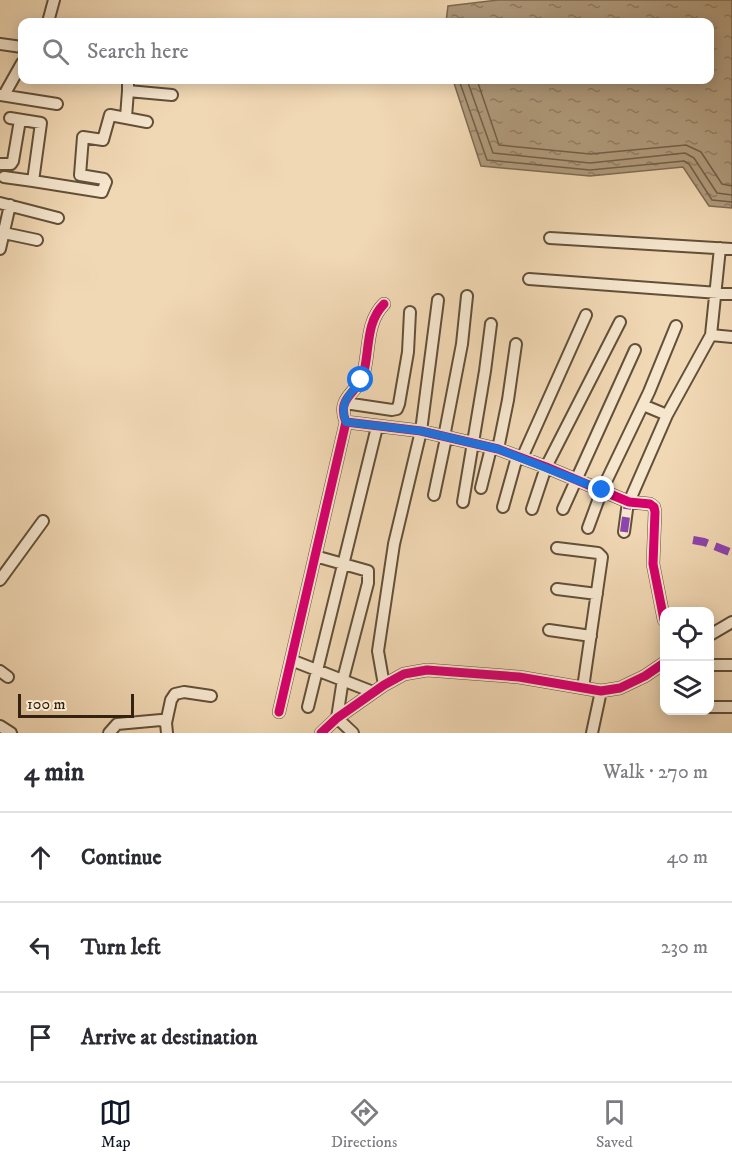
<!DOCTYPE html>
<meta charset="utf-8">
<style>
:root{--surface:#fff;--page:#f7f7f7;--text:#2b2b33;--muted:#7c7c81;--line:#e1e1e2;--accent:#111827}
body{margin:0;font-family:"IM FELL DW Pica",serif;background:var(--page);color:var(--text)}
.controls{position:absolute;right:18px;bottom:18px;display:grid;overflow:hidden;border-radius:12px;box-shadow:0 3px 15px #0003}
.controls button{width:54px;height:54px;display:grid;place-items:center;padding:0;border:0;border-bottom:2px solid var(--line);background:var(--surface);color:var(--text);font:30px sans-serif}
.scale{position:absolute;left:18px;bottom:15px;width:116px;box-sizing:border-box;padding-left:6px;border:3px solid #332210;border-top:0;font-size:16px;line-height:21px;white-space:nowrap;color:#332210;-webkit-text-stroke:4px #f6e6ce;paint-order:stroke}
.stop{position:absolute;width:18px;height:18px;margin:-14px;border:4px solid #1a73e8;border-radius:50%;background:#fff}
.stop.end{background:#1a73e8;border-color:#fff;box-shadow:0 2px 6px #0008}
.list{margin:0;padding:0;list-style:none}
h2{display:flex;justify-content:space-between;align-items:center;height:78px;margin:0;padding:0 24px;font-size:26px}
h2 small{font-size:20px;font-weight:400;color:var(--muted)}
.list li{display:grid;grid-template-columns:39px 1fr auto;gap:18px;align-items:center;box-sizing:border-box;height:90px;padding:0 24px;border-top:2px solid var(--line)}
.list b{display:block;font-size:22px;white-space:nowrap}
.list em{font-size:20px;font-style:normal;color:var(--muted)}
.icon{flex:none;width:33px;height:33px;fill:none;stroke:currentColor;stroke-width:2;stroke-linecap:round;stroke-linejoin:round}
.map{position:relative;flex:none;width:732px;height:733px;overflow:hidden}
.search{position:absolute;background:var(--surface);box-shadow:0 3px 15px #0003;left:18px;right:18px;top:18px;height:66px;display:flex;align-items:center;gap:15px;box-sizing:border-box;padding:0 21px;border-radius:12px;color:var(--muted);font-size:22px}
.sheet{height:348px;background:var(--surface)}
nav{display:flex;justify-content:space-around;align-items:center;box-sizing:border-box;height:84px;border-top:2px solid var(--line);background:var(--surface);font-size:16px;color:var(--muted)}
nav a{display:grid;justify-items:center;gap:3px}
nav .on{color:var(--accent)}
.map>svg:first-child{display:block}
</style>
<div class="map">
<svg width="732" height="733" viewBox="0 0 732 733">
<defs>
<pattern id="water-ripples" width="26" height="14" patternUnits="userSpaceOnUse" patternTransform="scale(1.5)"><rect width="26" height="14" fill="#b09a7c"/><path d="M2 4q2-2 4 0t4 0M15 11q2-2 4 0t4 0" fill="none" stroke="#907d64"/></pattern>
</defs>
<rect width="100%" height="100%" fill="#f1d8b4"/>
<filter id="stains"><feTurbulence type="fractalNoise" baseFrequency=".00333" numOctaves="4"/><feColorMatrix values="0 0 0 0 .2 0 0 0 0 .09 0 0 0 0 .02 0 0 0 .5 -.17"/></filter>
<radialGradient id="worn" r=".72"><stop offset=".6" stop-color="#630" stop-opacity="0"/><stop offset="1" stop-color="#630" stop-opacity=".3"/></radialGradient>
<path fill="url(#water-ripples)" stroke="#7e6a51" stroke-width="1.5" d="M498 0H732V208L709 206 683 167 590 176 481 166 453 80H710V22H446L448 6Z"/>
<g fill="none" stroke-linecap="round" stroke-linejoin="round">
<path stroke="#725e46" stroke-width="1.5" d="M459 80 487 160 590 170 684 161 689 164 712 200 732 202
M467 80 493 153 590 163 685 153 694 158 717 193 732 195
M477 80 499 145 590 154 686 145 701 152 722 184 732 186"/>
<g stroke="#625039" stroke-width="14">
<path id="minor" d="M48 22 54 0
M0 44 22 47
M128 80V91L172 95
M0 95 57 104
M4 95 22 63
M126 117 128 91
M0 164H11L13 161 20 120
M4 177 33 181 41 123 10 118
M33 181 102 192 106 182 104 179 80 175 83 137 103 140 110 115 147 122
M0 203 58 218
M4 233 37 240
M550 238 732 249
M720 248 711 335 732 337
M0 249 10 205
M529 279 732 294
M345 403 392 410 397 409 399 404 408 352 410 312
M667 415 711 335
M346 422 421 431 498 449 546 467 629 502 650 504 654 507 655 512 653 564 664 620
M444 437 462 344 467 296
M498 449 508 400 516 344
M522 458 586 315
M481 488 491 448
M434 495 446 438
M463 502 485 371 491 324
M629 502 667 415 643 405
M503 507 517 457
M532 509 546 467 620 322
M563 509 635 350
M588 528 602 490 649 392 676 326
M624 532 628 502
M557 548 598 553 602 557 583 688
M315 556 368 571V583L343 679 337 718 353 733
M0 580 43 521
M557 589 597 594
M549 630 591 636
M710 635 732 622
M291 660 373 692
M710 665H732
M0 671 8 677
M384 685 378 651 394 544 421 431 438 300
M308 707 377 427
M710 707H732
M279 712 346 422C336 398 357 393 363 376 370 351 365 323 384 304
M166 723 171 700 175 694 184 692 211 696
M0 726 11 733
M109 733 117 724 161 720 166 723 167 733
M321 733 337 718 384 685 404 674 427 670 519 677 601 691 620 688 645 676 664 663
M592 733 601 691"/>
</g>
<use href="#minor" stroke="#f6e6ce" stroke-width="10"/>
<path stroke="#8e44ad" stroke-width="8" stroke-dasharray="15 8" stroke-linecap="butt" d="M624 532 628 502
M693 540 704 542 732 553"/>
<g stroke="#f6e6ce" stroke-width="13">
<path id="cycleway" d="M346 422 421 431 498 449 546 467 629 502 650 504 654 507 655 512 653 564 664 620
M279 712 346 422C336 398 357 393 363 376 370 351 365 323 384 304
M321 733 337 718 384 685 404 674 427 670 519 677 601 691 620 688 645 676 664 663"/>
</g>
<use href="#cycleway" stroke="#d6006c" stroke-width="9"/>
</g>
<g fill="none" stroke-linecap="round" stroke-linejoin="round">
<path stroke="#1a73e8" stroke-width="8" d="M361 380C351 394 338 402 346 422L421 431 498 449 602 490"/>
</g>
<rect width="100%" height="100%" filter="url(#stains)"/>
<rect width="100%" height="100%" fill="url(#worn)"/>
</svg>
<div class="controls">
<button><svg class="icon" aria-label="locate" viewBox="0 0 24 24"><circle cx="12" cy="12" r="6"/><path d="M12 2v4M12 18v4M2 12h4M18 12h4"/></svg></button>
<button><svg class="icon" aria-label="layers" viewBox="0 0 24 24"><path d="M12 4l9 5-9 5-9-5zM3 14l9 5 9-5"/></svg></button>
</div>
<div class="scale">100 m</div>
<div class="stop" style="left:361px;top:380px"></div>
<div class="stop end" style="left:602px;top:490px"></div>
<div class="search"><svg class="icon" aria-label="search" viewBox="0 0 24 24"><circle cx="10" cy="10" r="6"/><path d="M15 15l6 6"/></svg>Search here</div>
</div>
<section class="sheet">
<h2>4 min<small>Walk · 270 m</small></h2>
<ul class="list">
<li><svg class="icon" aria-label="ahead" viewBox="0 0 24 24"><path d="M12 20V5M6 11l6-6 6 6"/></svg><div><b>Continue</b></div><em>40 m</em></li>
<li><svg class="icon" aria-label="left" viewBox="0 0 24 24"><path d="M17 20v-9H6M10 6l-5 5 5 5"/></svg><div><b>Turn left</b></div><em>230 m</em></li>
<li><svg class="icon" aria-label="arrive" viewBox="0 0 24 24"><path d="M6 21V4h12l-3 4 3 4H6"/></svg><div><b>Arrive at destination</b></div></li>
</ul>
</section>
<nav>
<a class="on"><svg class="icon" aria-label="map" viewBox="0 0 24 24"><path d="M3 6l6-2 6 2 6-2v14l-6 2-6-2-6 2zM9 4v14M15 6v14"/></svg>Map</a>
<a><svg class="icon" aria-label="directions" viewBox="0 0 24 24"><path d="M12 3l9 9-9 9-9-9zM9 14v-3h6M13 9l2 2-2 2"/></svg>Directions</a>
<a><svg class="icon" aria-label="saved" viewBox="0 0 24 24"><path d="M7 4h10v16l-5-4-5 4z"/></svg>Saved</a>
</nav>
